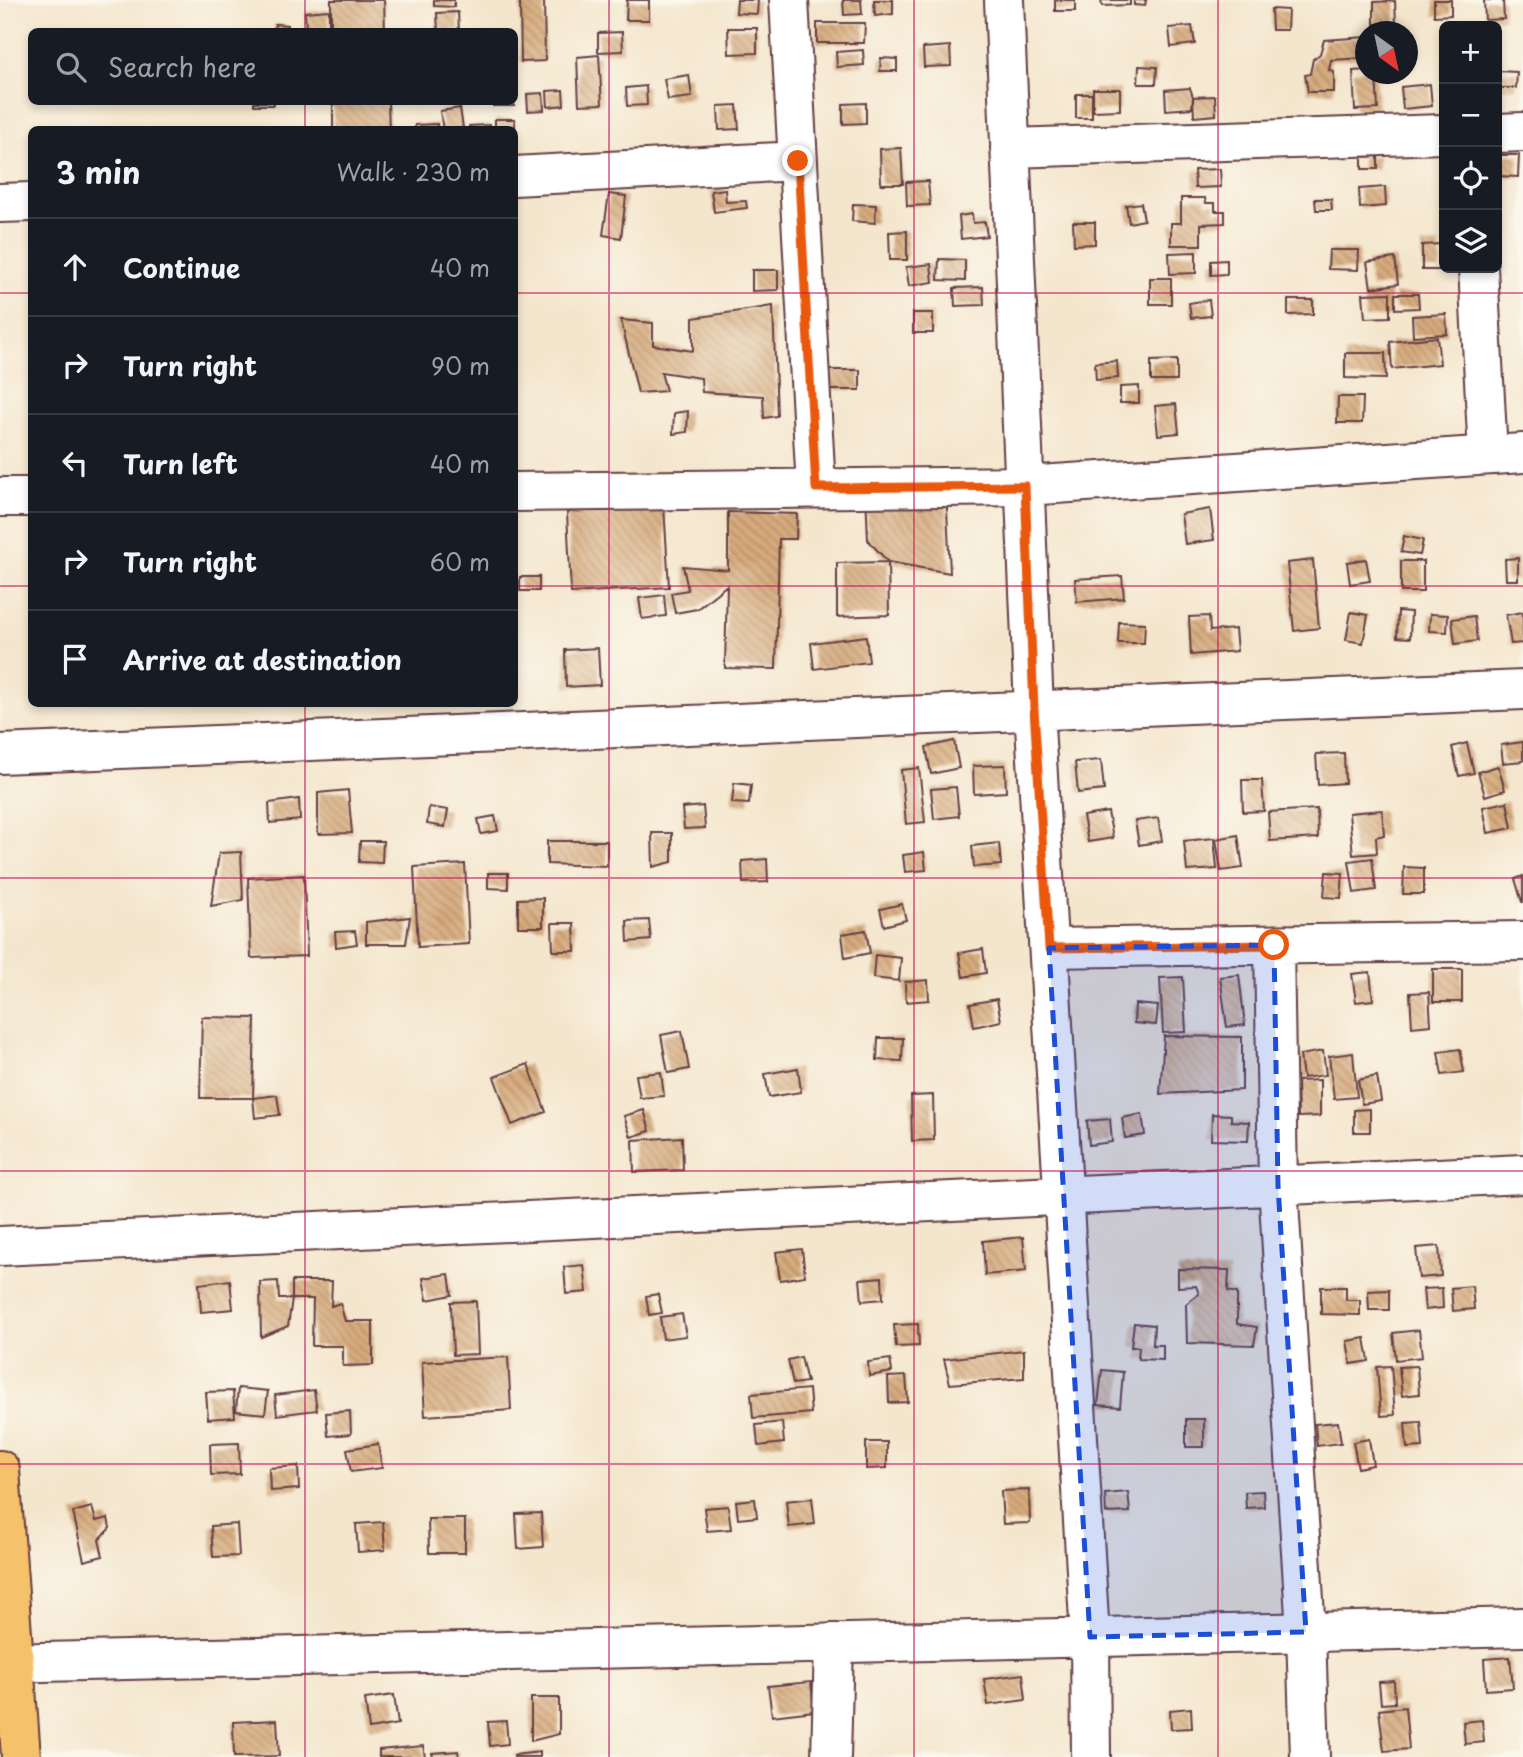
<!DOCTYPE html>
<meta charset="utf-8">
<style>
:root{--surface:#171b24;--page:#242831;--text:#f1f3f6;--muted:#9ea1a6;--line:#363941}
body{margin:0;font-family:"Playpen Sans",sans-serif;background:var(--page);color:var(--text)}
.controls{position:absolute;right:21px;top:21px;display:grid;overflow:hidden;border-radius:10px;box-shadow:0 4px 10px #0003}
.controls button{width:63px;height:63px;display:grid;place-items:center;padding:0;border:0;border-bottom:2px solid var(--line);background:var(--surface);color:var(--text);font:35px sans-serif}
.compass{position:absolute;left:1355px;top:21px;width:63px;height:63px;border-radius:50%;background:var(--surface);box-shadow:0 4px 10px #0003;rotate:147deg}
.stop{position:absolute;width:21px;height:21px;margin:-16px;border:5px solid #ea580c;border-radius:50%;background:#fff}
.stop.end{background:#ea580c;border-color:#fff;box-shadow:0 2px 7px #0008}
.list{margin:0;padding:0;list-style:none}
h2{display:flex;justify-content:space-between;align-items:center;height:91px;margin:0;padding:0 28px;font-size:30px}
h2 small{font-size:23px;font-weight:400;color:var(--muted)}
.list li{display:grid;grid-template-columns:46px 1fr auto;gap:21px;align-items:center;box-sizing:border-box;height:98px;padding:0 28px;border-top:2px solid var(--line)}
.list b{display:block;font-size:26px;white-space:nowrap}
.list em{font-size:23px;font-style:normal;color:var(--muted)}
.icon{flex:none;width:38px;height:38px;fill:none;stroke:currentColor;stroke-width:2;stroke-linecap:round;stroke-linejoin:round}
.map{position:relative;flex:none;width:1523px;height:1757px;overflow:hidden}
.search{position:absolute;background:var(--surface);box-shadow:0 4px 10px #0003;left:28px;top:28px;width:490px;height:77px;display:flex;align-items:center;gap:18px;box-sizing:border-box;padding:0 24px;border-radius:10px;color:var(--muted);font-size:26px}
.panel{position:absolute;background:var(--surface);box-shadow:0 4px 10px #0003;left:28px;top:126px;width:490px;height:581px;border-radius:10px}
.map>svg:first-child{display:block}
</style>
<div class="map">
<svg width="1523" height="1757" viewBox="0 0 1523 1757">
<defs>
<pattern id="building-back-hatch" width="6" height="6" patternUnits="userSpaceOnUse" patternTransform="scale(1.75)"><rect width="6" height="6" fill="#d7ab7d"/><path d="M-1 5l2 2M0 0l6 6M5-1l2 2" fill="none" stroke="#b08b67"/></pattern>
</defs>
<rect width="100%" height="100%" fill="#fbf7ec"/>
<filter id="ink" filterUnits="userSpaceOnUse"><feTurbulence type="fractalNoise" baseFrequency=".0143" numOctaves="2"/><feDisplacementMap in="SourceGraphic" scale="14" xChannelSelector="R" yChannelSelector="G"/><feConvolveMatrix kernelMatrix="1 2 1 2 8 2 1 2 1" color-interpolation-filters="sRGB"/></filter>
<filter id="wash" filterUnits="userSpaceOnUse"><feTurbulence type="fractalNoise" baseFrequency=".00686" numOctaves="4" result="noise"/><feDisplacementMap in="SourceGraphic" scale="28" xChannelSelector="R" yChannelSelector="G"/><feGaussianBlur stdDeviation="1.57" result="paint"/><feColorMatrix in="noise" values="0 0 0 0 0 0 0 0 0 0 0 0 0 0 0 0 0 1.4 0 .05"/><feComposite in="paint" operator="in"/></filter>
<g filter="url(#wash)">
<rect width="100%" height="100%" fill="#f4e6cd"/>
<g id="blocks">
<path fill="url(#building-back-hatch)" d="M331 0H384L385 32H331Z
M434 0H454V7L434 6Z
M520 0H544L545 61 521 62Z
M627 0H649V20H626Z
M737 0H758L757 14 736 13Z
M843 0H861L862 14 844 15Z
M874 0H893V14L875 16Z
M1055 0H1075V11H1055Z
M1101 0H1130V5L1102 6Z
M1134 0H1146L1145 6 1134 5Z
M1434 0H1451V15L1434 16Z
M1484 0H1503L1504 19 1485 20Z
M1395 1 1396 24H1374V2Z
M1271 9 1288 10 1287 30H1272Z
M329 10V32H306L305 12Z
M458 12 459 32H438L437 13Z
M817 23H865L864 43H817Z
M275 24 287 25 286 32H274Z
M1192 26 1195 44 1171 47 1169 28Z
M728 28H757V53L729 54Z
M622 32 623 51 598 52V33Z
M1366 37V58L1331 60 1329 70 1334 72V92H1308L1305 75 1310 74 1313 59 1320 54 1324 40Z
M950 46 951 66 924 67 923 48Z
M863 50 864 65 837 67 836 52Z
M599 55 602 104 579 105 577 57Z
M881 58 897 59V71H880Z
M1139 66 1157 67 1156 84H1138Z
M1366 70V74H1376L1378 109 1355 110 1353 71Z
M1497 71 1517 72 1516 88H1497Z
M689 75 692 97 668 100 664 79Z
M1430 84 1432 106 1403 109 1401 87Z
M646 86 647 105 627 106 626 88Z
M1190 88 1193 97 1215 96 1216 115 1194 117 1193 97 1192 108 1166 110 1165 90Z
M1093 89H1120V110L1093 111Z
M563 90 564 105 548 107 547 91Z
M543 93 544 110 528 111 527 94Z
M1076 94H1092V118H1076Z
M254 102H274V105H254Z
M333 102H388L389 130H333Z
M493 102H514V106H493Z
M866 103V123L843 124V104Z
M737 105 739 129 719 130 718 106Z
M460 108 463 128 443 130 440 111Z
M495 119H515V130H495Z
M437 124V130H415V125Z
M490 125V130H469V126Z
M901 148 903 184H881L880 149Z
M1497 155H1519L1518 177 1497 176Z
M1378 156V169H1362V157Z
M1220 169 1221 187 1195 188 1194 170Z
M928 181 930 205 907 206 906 182Z
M1385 187 1386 206 1360 208 1359 189Z
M725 189 726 202 746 201 747 208 714 212 711 191Z
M609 194 626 196 621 238 603 235Z
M1181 198H1205L1206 203H1215V211H1225V223L1201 224V245H1171V223H1181Z
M1315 199H1331L1332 210H1316Z
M1141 203 1144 220 1129 223 1126 205Z
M853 204 876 205 875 223 852 221Z
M972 214 973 223 985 222 987 236 961 239 959 216Z
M1073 222H1095V244L1074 245Z
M907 231V260H890L889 232Z
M1440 244V270H1422V245Z
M1329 250H1359L1358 270 1328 269Z
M1196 252V273L1170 274 1169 253Z
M1395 258 1398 284 1371 288 1367 262Z
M939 259 965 260V281L938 280Z
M1227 260V274L1211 275V261Z
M931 264 933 282 909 286 906 267Z
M752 270H778V290L752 291Z
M1150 278H1171V304H1150Z
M983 287 984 305 955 306 954 288Z
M1390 293V317L1365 318 1363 294Z
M1395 294H1418L1419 308 1395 309Z
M1209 300 1211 316 1191 318 1189 303Z
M1288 300H1313V314L1288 315Z
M773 306 777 416 764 418 763 396 702 392 701 378 661 372 666 391 638 393 621 320 653 323V345L693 351V318Z
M913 313H933V333H913Z
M1446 314 1447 334 1413 336 1412 316Z
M1437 337 1440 364 1392 369 1390 342Z
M1345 353H1385L1386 379 1345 378Z
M1177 360V381H1151V361Z
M1117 361 1118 378 1096 380 1095 363Z
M828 370H860V390H828Z
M1139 386V403H1120V387Z
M1338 397H1363L1362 423H1337Z
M1176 404 1179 433 1158 435 1155 406Z
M688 411 687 432 673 434 674 413Z
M946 488 950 573 888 562 889 615 837 617V563L888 562 868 540 866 492Z
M664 506 669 587 571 593 567 512Z
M1210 509 1214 540 1185 544 1181 514Z
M728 512 797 514 796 539H779L776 669 725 668 727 585 697 609 675 613 671 593 688 590 683 566 728 570Z
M1404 536 1423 540 1420 555 1401 552Z
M1518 558V580H1506L1505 559Z
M1366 559 1370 581 1350 584 1347 562Z
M1313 560 1319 628 1294 631 1287 563Z
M1401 561H1423V592H1401Z
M1122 576 1124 598 1077 602 1075 579Z
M520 577H539V591H520Z
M664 595 666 616 642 619 639 598Z
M1398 611 1411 612 1410 638 1397 637Z
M1351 612 1368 615 1363 643 1346 640Z
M1523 612V643L1511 644 1506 615Z
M1430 614 1448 615 1447 632 1429 631Z
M1209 616 1210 631 1235 629 1237 651 1191 655 1189 617Z
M1474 616 1477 641 1455 644 1452 619Z
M1119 622 1145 623 1144 643H1118Z
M866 636 869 662 814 669 811 643Z
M598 648 600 685 566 687 565 650Z
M954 741 959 768 931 774 926 747Z
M1523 742V761L1503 763 1501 745Z
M1467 743 1474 773 1459 776 1452 747Z
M1344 753 1345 783 1318 785 1316 754Z
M1101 760 1104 790 1078 793 1075 762Z
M1005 765 1006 792 974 794 973 766Z
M1498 766 1505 790 1485 796 1478 772Z
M919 768 925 822 906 824 901 770Z
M1242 780H1262L1264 811 1243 812Z
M734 783 751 785 749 804 732 803Z
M956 787 959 816 934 819 931 789Z
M348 790 352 833 318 834V793Z
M299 799 300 820 270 823 269 803Z
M1507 802 1512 828 1488 833 1483 807Z
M703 806 705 828 684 829 682 808Z
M429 807 448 810 445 827 427 824Z
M1317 809 1318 838 1270 841 1268 812Z
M1382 810 1384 835 1376 837 1377 853 1353 855 1349 813Z
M1108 812 1113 838 1088 842 1083 816Z
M495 816 498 831 481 834 478 819Z
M1158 818 1162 841 1139 845 1135 821Z
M652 833H672V862L653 867Z
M1238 835 1243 868 1221 871 1216 839Z
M1214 838 1217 869 1187 871 1184 841Z
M360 841H383L382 863 359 862Z
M547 841H607V866L547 864Z
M999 843 1001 865 974 867 972 846Z
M241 852 243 900 211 906 219 853Z
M924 852 926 870 905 872 903 855Z
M1372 858 1376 890 1354 893 1349 861Z
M767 859 768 882 743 883 742 861Z
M465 864 469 944 418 947 414 867Z
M1404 867 1424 868V894H1403Z
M1326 872 1343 873 1341 898 1324 897Z
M488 873H508V889L488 888Z
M304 875 307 956 251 958 248 878Z
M1523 876V902H1522L1515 879Z
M543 898V927H518V899Z
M902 904 906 920 884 926 880 909Z
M410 917 406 944H366V922Z
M649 920 651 940 628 942 627 921Z
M552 923H574L575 951H553Z
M866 930 870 953 845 958 842 934Z
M355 931 357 944 336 947 335 932Z
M983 949 986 973 963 977 959 953Z
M875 955 901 958 899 981 873 978Z
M1433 969H1462V1002H1433Z
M1370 972 1373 1000 1356 1002 1352 974Z
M1239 975 1245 1025 1227 1027 1220 977Z
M1183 977 1186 1032 1163 1033 1160 978Z
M928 980 929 1000 906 1002 905 982Z
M1429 992 1431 1025 1412 1027 1410 993Z
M997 999 1001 1021 974 1027 970 1004Z
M1135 1004 1158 1006 1156 1025 1134 1023Z
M202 1017 255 1018 253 1098 277 1095 280 1115 255 1118 253 1098H200Z
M682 1031 689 1069 668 1073 661 1035Z
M1164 1036 1242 1037V1090L1160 1094Z
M878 1038H903L902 1061 877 1060Z
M1460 1049 1464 1072 1442 1075 1438 1052Z
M1323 1051 1326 1075 1303 1078 1300 1055Z
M1353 1053 1357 1097 1334 1099 1329 1056Z
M528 1064 546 1112 512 1125 494 1077Z
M798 1068 801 1092 769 1097 765 1074Z
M661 1072 664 1096 640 1098 636 1075Z
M1377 1076 1381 1101 1362 1104 1358 1080Z
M1320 1080V1116L1298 1117 1297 1081Z
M933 1095 934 1140 912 1141 911 1096Z
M1370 1109V1132H1354V1110Z
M644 1110 650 1131 631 1137 624 1116Z
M1142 1114 1145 1135 1125 1138 1122 1118Z
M1212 1114 1231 1115V1121L1249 1122 1248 1141 1211 1140Z
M1110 1119 1112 1142 1089 1145 1087 1121Z
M682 1137 683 1170 634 1172 633 1140Z
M1023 1237 1026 1271 985 1275 983 1241Z
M1439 1246 1441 1276 1419 1278 1416 1248Z
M802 1249 805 1276 780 1280 776 1252Z
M584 1265 587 1292 566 1294 564 1267Z
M1178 1269 1229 1270 1228 1291 1237 1293V1324L1257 1327 1254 1345 1187 1343 1186 1304 1199 1294 1196 1286 1178 1287Z
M449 1274 452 1295 427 1300 423 1278Z
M882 1277 883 1299 862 1301 860 1279Z
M230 1280 233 1309 201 1312 199 1284Z
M278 1281 279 1299H292L288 1326 261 1337 260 1282Z
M292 1281H332L331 1306 340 1303 345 1321H373V1365L343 1366V1346H312L313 1299H292Z
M1472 1286 1474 1309 1453 1311 1451 1288Z
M1321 1287H1346V1300H1360V1315L1321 1314Z
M1442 1288 1443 1308 1425 1310 1423 1289Z
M1389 1290V1310H1369L1368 1291Z
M658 1294 662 1313 649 1315 646 1296Z
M476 1301 478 1354 453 1355 451 1302Z
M682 1314 686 1336 663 1339 660 1317Z
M1134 1323 1154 1325 1153 1345H1163V1360L1138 1359 1139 1347H1131Z
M918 1324 919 1346 896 1347 894 1325Z
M1419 1330 1422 1357 1396 1360 1393 1333Z
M1365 1338 1369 1361 1351 1364 1347 1341Z
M1024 1350V1378L950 1384 944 1359Z
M508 1357 511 1410 425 1416 422 1362Z
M801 1357 807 1382 793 1384 788 1360Z
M890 1359 892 1372 869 1376 868 1362Z
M1391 1366 1395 1415 1381 1416 1377 1367Z
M1417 1366 1419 1394 1402 1396 1399 1367Z
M1102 1370 1123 1372 1120 1407 1098 1405Z
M906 1376 908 1402 889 1403 888 1377Z
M238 1388 268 1391 265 1414 236 1411Z
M809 1389 811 1413 753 1418 751 1394Z
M314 1390 317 1410 277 1415 275 1395Z
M233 1391 235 1417 208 1419 206 1392Z
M350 1411 351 1434 328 1436 326 1413Z
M1186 1419H1204V1447H1186Z
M782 1422 784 1443 758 1446 756 1425Z
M1338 1422 1341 1443 1317 1446 1315 1424Z
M1421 1422 1423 1447 1407 1448 1405 1423Z
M1369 1439 1373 1465 1358 1468 1353 1442Z
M866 1442H887V1468L866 1469Z
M239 1443 240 1474 211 1475 210 1444Z
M378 1444 382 1468 351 1472 347 1449Z
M298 1466 299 1489 270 1491 269 1468Z
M1029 1490 1030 1523 1003 1524 1001 1491Z
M1263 1491 1264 1507 1246 1508 1245 1492Z
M1128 1492 1130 1512 1106 1513 1105 1494Z
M812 1498 815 1524 789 1527 786 1501Z
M755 1499 757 1517 738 1519 736 1501Z
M728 1506 731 1529 707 1531 704 1508Z
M92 1507 96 1521 108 1518 110 1528 99 1540 103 1556 84 1561 73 1512Z
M541 1513 543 1547 518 1549 516 1514Z
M428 1519H465V1553H429Z
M383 1522 385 1550 358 1552 356 1524Z
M237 1524 239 1556 213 1557 211 1526Z
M1510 1657 1513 1688 1486 1690 1484 1659Z
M1023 1674 1026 1700 988 1705 984 1679Z
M1394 1681 1395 1703 1381 1704 1379 1682Z
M811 1682 814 1711 772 1716 768 1686Z
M394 1695 398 1724 369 1729 365 1699Z
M531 1698H559V1734L531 1741Z
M1405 1707 1409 1749 1384 1751 1379 1710Z
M1191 1708 1192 1728 1171 1729 1170 1710Z
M277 1720 279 1756 234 1757 233 1722Z
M1482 1720 1484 1742 1465 1744 1463 1722Z
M506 1721 508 1744 490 1746 488 1722Z
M423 1746 425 1757H379V1750Z
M458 1751 459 1757H433L432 1753Z
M540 1752V1757H514V1755Z"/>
</g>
</g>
<g filter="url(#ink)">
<use href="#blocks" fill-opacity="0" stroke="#643d43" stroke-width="2"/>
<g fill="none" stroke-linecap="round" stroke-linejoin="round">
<g stroke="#643d43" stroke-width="42">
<path id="minor" d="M789 0 816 488
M1004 0 1034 709 1090 1637 1091 1757
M1497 133 1523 132
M1010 148 1444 134
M514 176 798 161
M0 203 32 202
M1478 268 1488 455
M514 492 1025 486 1523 453
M0 497H32
M0 754 1523 690
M1274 945 1278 1186 1306 1632 1310 1757
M1049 948 1523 941
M0 1246 1523 1174
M0 1663 1523 1627
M831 1757 834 1643"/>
</g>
<g stroke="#643d43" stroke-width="42">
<path id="major" d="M0 1470 21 1757"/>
</g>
<use href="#minor" stroke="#fff" stroke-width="38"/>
<use href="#major" stroke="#f5c16b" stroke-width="38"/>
</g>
</g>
<g fill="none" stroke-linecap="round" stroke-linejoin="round" filter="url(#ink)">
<path stroke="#ea580c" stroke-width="9" d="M798 161 816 488 1025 486 1034 709 1049 948 1274 945"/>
</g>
<path fill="#1d4ed8" fill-opacity="0.2" stroke="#1d4ed8" stroke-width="5" stroke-dasharray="14 9" stroke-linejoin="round" d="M1274 945 1278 1186 1306 1632 1090 1637 1049 948Z"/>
<path fill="none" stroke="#c2185b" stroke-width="2" stroke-opacity="0.55" d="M305 0V32M609 0V1757M914 0V1757M1218 0V1757M305 102V130M0 293H32M514 293H1523M0 586H32M514 586H1523M305 704V1757M0 878H1523M0 1171H1523M0 1464H1523"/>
</svg>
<div class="controls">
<button>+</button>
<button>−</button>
<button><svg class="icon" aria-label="locate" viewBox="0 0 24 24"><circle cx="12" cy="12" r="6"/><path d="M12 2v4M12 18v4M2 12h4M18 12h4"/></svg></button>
<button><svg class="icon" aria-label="layers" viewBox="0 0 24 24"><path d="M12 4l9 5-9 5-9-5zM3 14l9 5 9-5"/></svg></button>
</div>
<svg class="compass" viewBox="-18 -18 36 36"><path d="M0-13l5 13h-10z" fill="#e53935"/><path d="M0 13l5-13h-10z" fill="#9ea1a6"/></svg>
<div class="stop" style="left:1274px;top:945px"></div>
<div class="stop end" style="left:798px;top:161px"></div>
<div class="search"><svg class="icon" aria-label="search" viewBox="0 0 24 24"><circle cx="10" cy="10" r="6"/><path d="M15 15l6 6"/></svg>Search here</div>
<section class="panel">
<h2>3 min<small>Walk · 230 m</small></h2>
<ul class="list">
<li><svg class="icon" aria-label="ahead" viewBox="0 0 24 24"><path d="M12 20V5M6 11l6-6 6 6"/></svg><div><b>Continue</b></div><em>40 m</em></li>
<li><svg class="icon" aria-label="right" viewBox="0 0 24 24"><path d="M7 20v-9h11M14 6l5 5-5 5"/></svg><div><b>Turn right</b></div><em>90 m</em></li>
<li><svg class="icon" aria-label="left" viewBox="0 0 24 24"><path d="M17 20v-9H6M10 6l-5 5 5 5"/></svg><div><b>Turn left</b></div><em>40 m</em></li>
<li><svg class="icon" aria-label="right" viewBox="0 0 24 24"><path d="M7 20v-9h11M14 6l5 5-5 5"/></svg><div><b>Turn right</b></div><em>60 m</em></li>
<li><svg class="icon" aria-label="arrive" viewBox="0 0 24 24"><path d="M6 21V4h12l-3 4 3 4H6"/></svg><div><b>Arrive at destination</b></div></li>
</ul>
</section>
</div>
